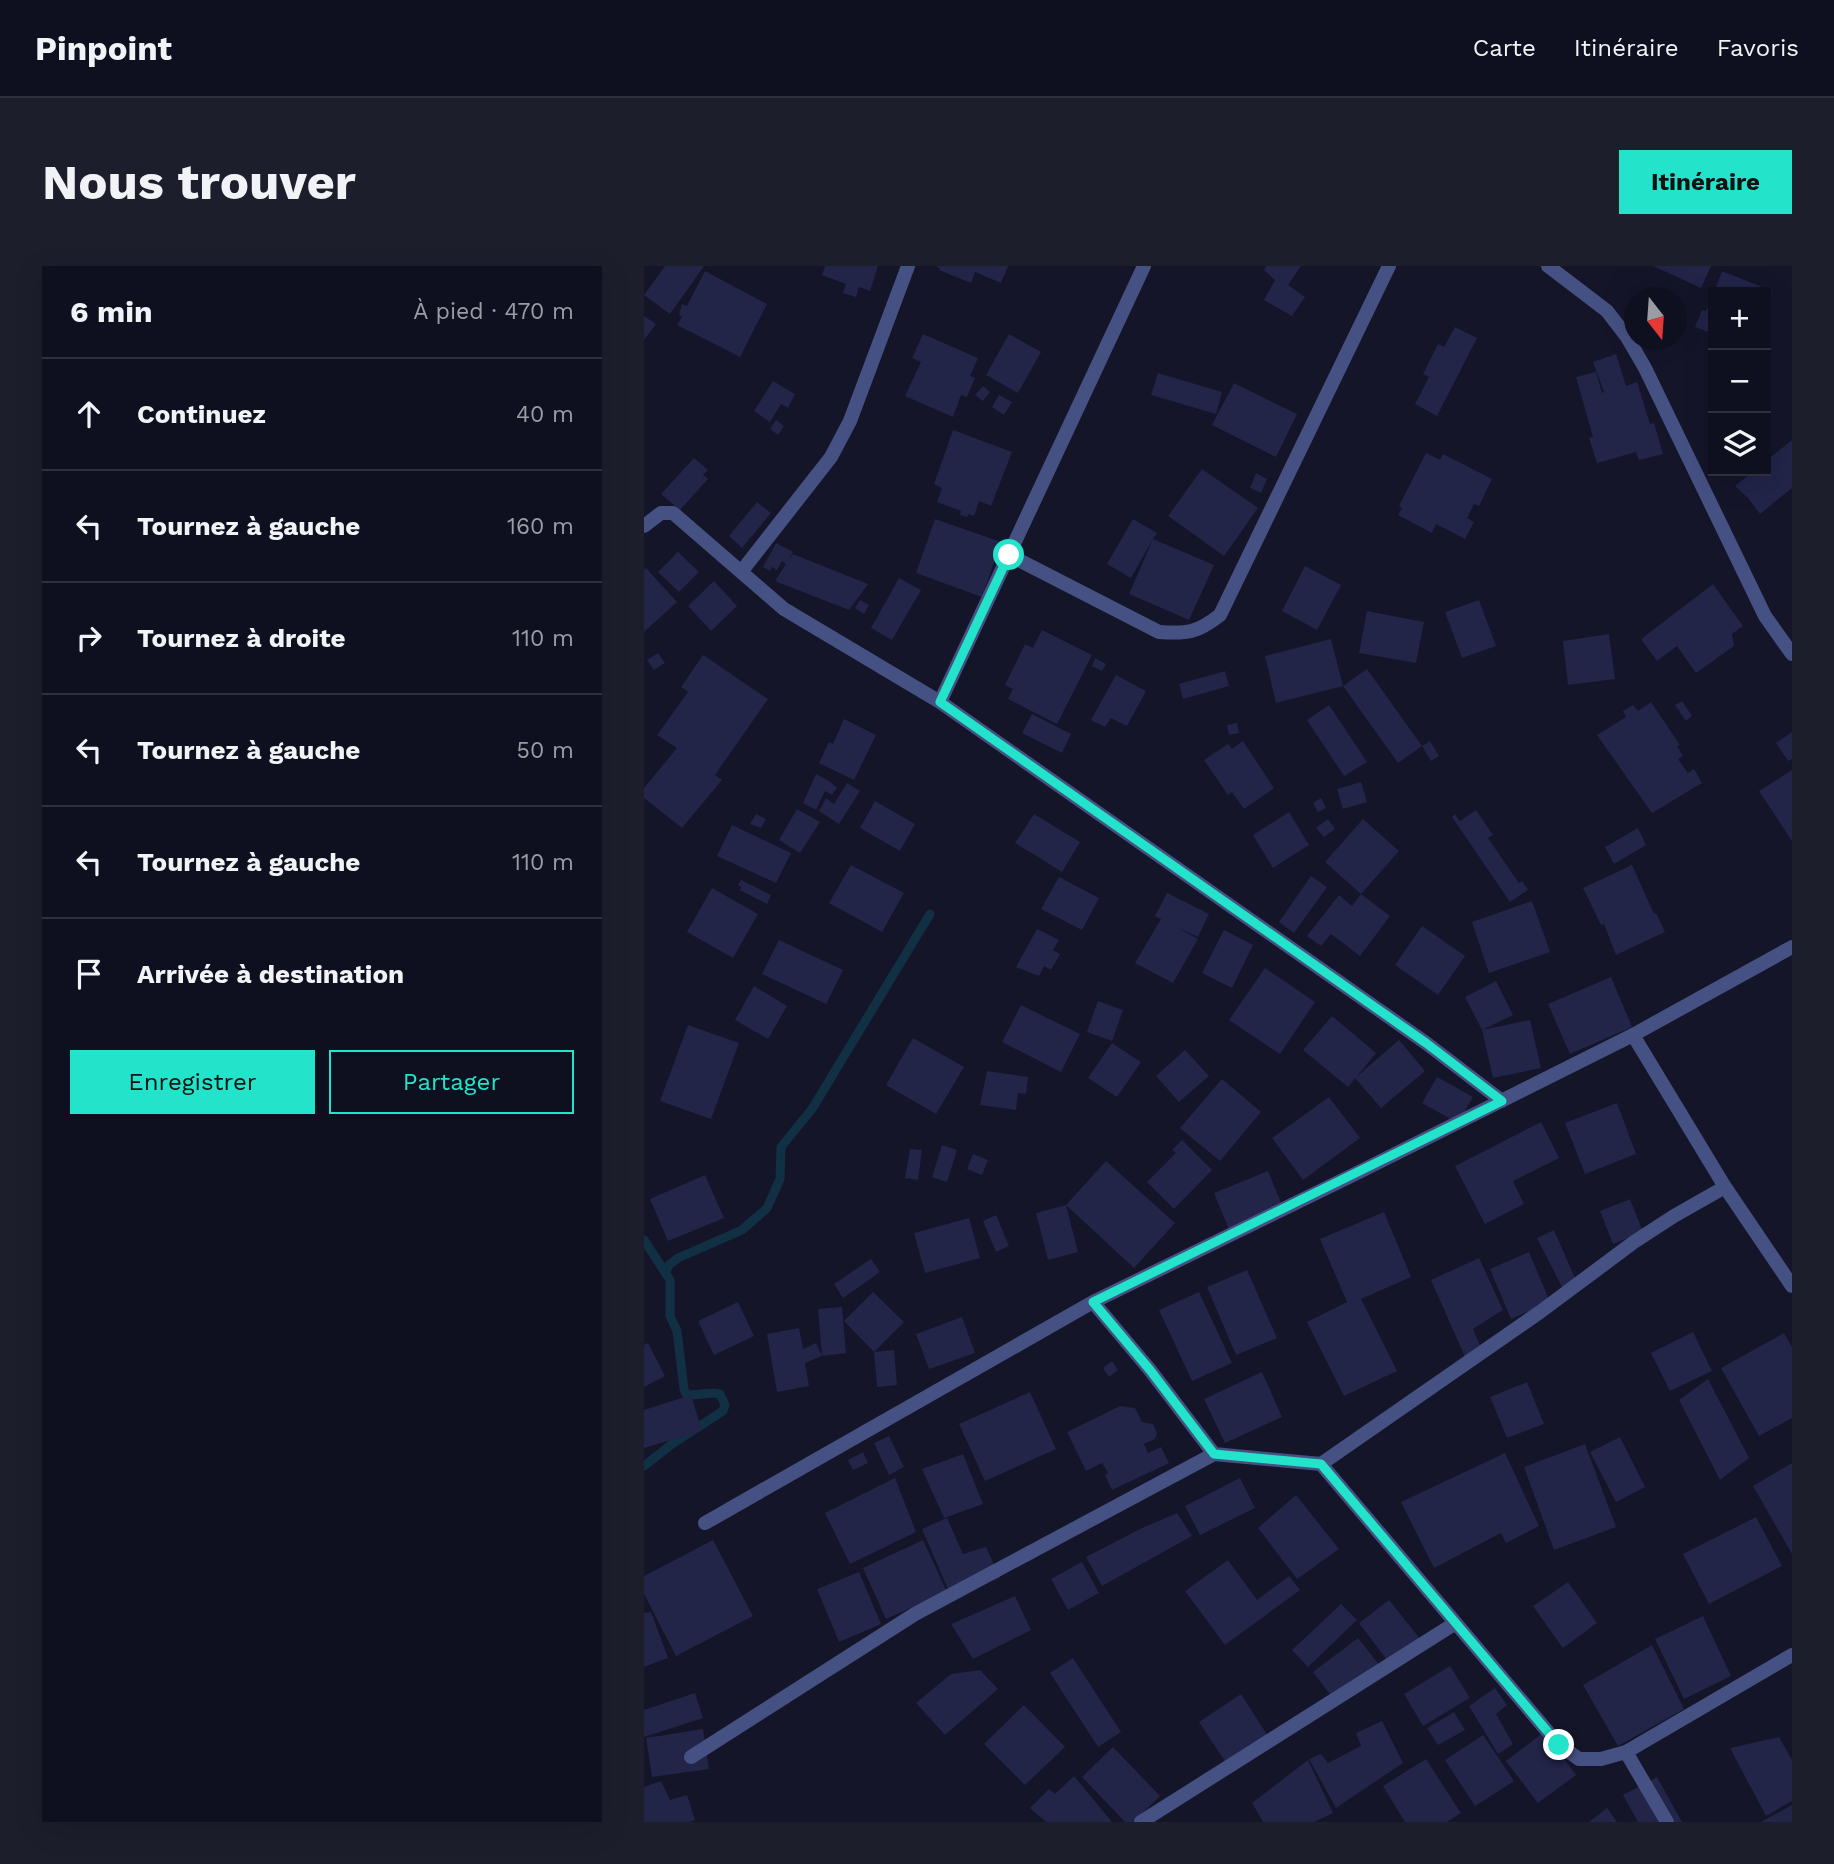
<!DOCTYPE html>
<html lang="fr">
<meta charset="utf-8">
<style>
:root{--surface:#0f101f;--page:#1d1e2c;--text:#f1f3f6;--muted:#9b9da4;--line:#2f303d;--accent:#23e4ca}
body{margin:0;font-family:"Work Sans",sans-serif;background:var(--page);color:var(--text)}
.controls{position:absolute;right:21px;top:21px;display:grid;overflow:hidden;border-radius:0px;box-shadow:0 7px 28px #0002}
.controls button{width:63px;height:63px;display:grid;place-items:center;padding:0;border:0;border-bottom:2px solid var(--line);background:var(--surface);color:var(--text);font:35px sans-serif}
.compass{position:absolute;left:980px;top:21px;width:63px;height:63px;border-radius:50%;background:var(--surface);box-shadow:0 7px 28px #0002;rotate:163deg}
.stop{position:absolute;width:21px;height:21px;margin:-16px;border:5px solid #23e4ca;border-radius:50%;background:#fff}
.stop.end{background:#23e4ca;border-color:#fff;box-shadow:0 2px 7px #0008}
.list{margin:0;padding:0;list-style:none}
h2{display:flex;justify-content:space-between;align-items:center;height:91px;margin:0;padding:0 28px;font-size:30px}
h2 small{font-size:23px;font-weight:400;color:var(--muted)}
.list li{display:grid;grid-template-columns:46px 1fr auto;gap:21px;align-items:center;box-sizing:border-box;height:112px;padding:0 28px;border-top:2px solid var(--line)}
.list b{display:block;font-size:26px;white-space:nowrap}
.list em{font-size:23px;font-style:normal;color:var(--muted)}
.actions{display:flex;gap:14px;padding:21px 28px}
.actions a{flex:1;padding:16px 0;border:2px solid var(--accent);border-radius:0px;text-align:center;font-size:24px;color:var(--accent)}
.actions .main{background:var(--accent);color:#111}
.icon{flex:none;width:38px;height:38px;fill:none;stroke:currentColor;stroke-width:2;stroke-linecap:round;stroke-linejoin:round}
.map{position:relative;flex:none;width:1148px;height:1556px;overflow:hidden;border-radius:0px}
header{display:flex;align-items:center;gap:42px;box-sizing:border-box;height:98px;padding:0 35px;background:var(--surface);border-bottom:2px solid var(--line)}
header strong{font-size:33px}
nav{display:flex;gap:38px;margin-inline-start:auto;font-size:24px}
.intro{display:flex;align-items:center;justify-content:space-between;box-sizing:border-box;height:168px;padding:0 42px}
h1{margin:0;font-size:49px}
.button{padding:18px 32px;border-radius:0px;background:var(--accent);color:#111;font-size:24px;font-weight:700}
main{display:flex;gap:42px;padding:0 42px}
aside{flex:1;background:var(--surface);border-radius:0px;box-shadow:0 7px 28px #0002}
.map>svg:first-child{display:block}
</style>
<header>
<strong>Pinpoint</strong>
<nav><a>Carte</a><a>Itinéraire</a><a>Favoris</a></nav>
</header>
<div class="intro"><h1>Nous trouver</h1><a class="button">Itinéraire</a></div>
<main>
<aside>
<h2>6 min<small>À pied · 470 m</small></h2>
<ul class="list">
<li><svg class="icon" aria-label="ahead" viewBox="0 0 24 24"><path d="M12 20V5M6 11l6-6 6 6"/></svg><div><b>Continuez</b></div><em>40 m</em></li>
<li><svg class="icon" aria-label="left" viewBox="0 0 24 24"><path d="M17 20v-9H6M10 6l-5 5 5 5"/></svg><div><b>Tournez à gauche</b></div><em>160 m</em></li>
<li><svg class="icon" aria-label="right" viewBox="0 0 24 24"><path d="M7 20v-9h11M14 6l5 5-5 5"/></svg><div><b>Tournez à droite</b></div><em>110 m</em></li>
<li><svg class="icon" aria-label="left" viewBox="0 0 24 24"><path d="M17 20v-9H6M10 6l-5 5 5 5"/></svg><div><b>Tournez à gauche</b></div><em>50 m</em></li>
<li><svg class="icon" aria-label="left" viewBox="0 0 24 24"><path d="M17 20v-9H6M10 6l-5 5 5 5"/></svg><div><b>Tournez à gauche</b></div><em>110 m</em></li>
<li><svg class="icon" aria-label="arrive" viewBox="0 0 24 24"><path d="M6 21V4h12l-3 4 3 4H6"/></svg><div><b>Arrivée à destination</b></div></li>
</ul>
<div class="actions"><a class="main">Enregistrer</a><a>Partager</a></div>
</aside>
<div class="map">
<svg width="1148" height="1556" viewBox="0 0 1148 1556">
<rect width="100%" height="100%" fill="#141529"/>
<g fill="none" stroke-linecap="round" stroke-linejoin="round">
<path stroke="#123044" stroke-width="9" d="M0 974 26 1014V1050L33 1065 40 1123 42 1128C53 1131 64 1125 76 1128L81 1139 79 1145 28 1178 0 1200
M22 1005 25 999 34 992 98 964 123 942 136 913 137 881 168 843 286 648"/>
</g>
<path fill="#222448" d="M21 0H60L26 48 0 29Z
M181 0H234L226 25 215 21 212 31 199 27 202 18 178 9Z
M291 0H364L357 17 331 6 327 17 295 4 296 2Z
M622 0H657L644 19 661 31 648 50 620 34 631 14 620 4Z
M1009 0H1067L1057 22Z
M61 5 123 38 96 91 33 59 38 51 35 49 38 38 43 40Z
M1078 5 1128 25 1122 39V26H1070Z
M1069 29V68L1051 61 1058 44 1062 45Z
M0 50 12 58 0 74Z
M811 61 833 72 793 150 771 138 785 111 779 108 794 78 800 81Z
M279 68 334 92 326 110 331 112 323 131 317 129 309 151 261 130 277 96 268 92Z
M365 68 397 86 374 127 342 109Z
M972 88 982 120 993 116 1006 158 1010 157 1019 188 995 194 992 186 953 197 945 172 949 171 932 111 952 106 958 127 960 126 949 96Z
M514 107 578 126 572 148 507 129Z
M129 115 151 128 144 142 137 138 126 156 110 145Z
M590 117 653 148 632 191 568 159Z
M339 120 346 126 339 135 331 129Z
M355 129 368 136 360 149 348 141Z
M132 154 140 160 134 169 126 163Z
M309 164 368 186 347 240 335 235 330 250 325 248 323 251 316 249 317 245 293 236 298 222 290 218Z
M1148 174V222L1116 248 1104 232 1091 220 1110 205H1122V195Z
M782 187 796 194 799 188 848 213 835 240 830 238 823 252 830 256 821 273 792 258 788 267 754 249 758 242 755 240Z
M50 192 64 204 59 209 64 213 36 244 17 228Z
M558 203 614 242 580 290 524 250Z
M612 207 623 213 617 227 606 222Z
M113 236 127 247 98 282 85 270Z
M291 253 357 276 338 331 272 307Z
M489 253 513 267 509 273 570 299 545 354 485 328 509 273 487 312 463 298Z
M132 277 149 286 145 294 149 288 224 318 205 344 131 315 142 298 138 295 133 304 128 301 126 305 119 301Z
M34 286 55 306 35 326 14 306Z
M661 300 697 319 673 364 638 345Z
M2 302 33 336 0 366V304Z
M255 312 277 324 248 374 227 362Z
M70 315 93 340 67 365 44 340Z
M1069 318 1099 360 1088 368 1090 380 1052 407 1033 380 1013 395 997 373Z
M216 334 225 339 220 348 211 342Z
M835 334 852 380 818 392 801 346Z
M723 345 780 356 772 397 715 387Z
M398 364 448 389 413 458 364 433 369 423 361 419 381 378 389 382Z
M965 368 971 413 924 419 919 375Z
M687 373 699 420 632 437 621 390Z
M14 387 21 397 10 404 3 394Z
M59 389 124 433 71 509 78 514 38 562 0 532V522L33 482 13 469 44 426 37 421Z
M451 392 462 398 458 405 448 400Z
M723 403 778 480 754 497 699 420Z
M581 405 585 420 539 433 535 418Z
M472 409 502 425 483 460 467 452 461 461 447 454Z
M1038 435 1048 450 1042 455 1031 439Z
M1007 436 1036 479 1033 480 1039 490 1034 493 1044 507 1050 503 1058 517 1008 547 953 469 982 451 979 445 989 439 994 445Z
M685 439 723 496 700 510 663 454Z
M388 448 427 468 418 487 378 467Z
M200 453 232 469 210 514 175 497 185 476 189 478Z
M593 457 595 467 585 469 583 459Z
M1148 466V493L1144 495 1132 477Z
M599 475 630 522 600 543 588 526 584 529 560 494 584 478 588 483Z
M786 475 795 490 787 495 778 480Z
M1148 504V575L1115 525Z
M172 508 185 515 193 522 188 529 181 525 172 544 159 537Z
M717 516 723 536 699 543 693 523Z
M203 517 216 525 195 558 175 545 182 532 190 538Z
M677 532 682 542 674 546 669 537Z
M231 535 271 558 256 585 216 562Z
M153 543 176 556 156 587 135 574Z
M832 544 849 569 844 572 875 617 878 615 884 624 866 636 808 551 811 548 816 555Z
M645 546 665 579 629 602 609 569Z
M112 548 122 553 117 562 106 558Z
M390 548 436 576 418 606 371 577Z
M684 553 691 563 680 571 672 562Z
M719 553 755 585 717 628 681 596Z
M88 559 147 587 132 617 73 590Z
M994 562 1002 579 970 598 961 581Z
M207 599 260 627 238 666 185 637Z
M988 599 1010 648 1012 647 1021 666 972 689 960 658 957 659 939 622Z
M667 610 683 621 650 667 635 656Z
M415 611 455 632 438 664 397 643Z
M97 614 127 629 123 638 96 624 97 621 94 619Z
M68 622 114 648 89 692 43 666Z
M523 627 565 648 554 671 533 661 554 673 529 717 491 697 517 653 511 650Z
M717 628 746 650 716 690 687 668 677 680 663 670 695 629 708 640Z
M888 635 906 686 845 707 828 656Z
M778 660 821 690 794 729 751 699Z
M393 663 415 674 409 684 416 688 407 704 400 700 395 710 372 701Z
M580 664 609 679 588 722 558 707Z
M135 674 199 704 182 738 118 708Z
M621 702 671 736 636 788 585 754Z
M967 711 988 761 926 788 904 738Z
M852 715 869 749 838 764 886 754 897 802 849 812 838 764 821 731Z
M110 720 143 740 124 773 91 754Z
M454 735 479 744 468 775 443 766Z
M377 739 436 768 417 806 358 776Z
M688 750 732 787 704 821 659 784Z
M44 759 95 777 67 853 16 835Z
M269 772 320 801 292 848 242 819Z
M755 774 781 805 737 842 711 812Z
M468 777 497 796 473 831 444 812Z
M541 784 565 810 535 836 512 810Z
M343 805 384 811 382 828 374 827 372 844 336 839Z
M793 811 829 831 814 857 778 837Z
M578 813 617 846 576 895 536 862Z
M685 831 716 872 659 914 628 872Z
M973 837 992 888 941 908 921 857Z
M897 856 915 892 869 915 880 938 841 958 811 900Z
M538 874 568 904 530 943 503 916 532 887 528 884Z
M298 879 313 884 303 916 288 911Z
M266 883 278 884 274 914 261 912Z
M329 888 344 894 338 909 323 903Z
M462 895 531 957 490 1002 422 939Z
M624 905 640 944 586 966 570 927Z
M61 909 80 952 24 975 6 933Z
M986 933 999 966 969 978 956 945Z
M422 939 434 986 404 994 392 947Z
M740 946 767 1011 717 1033 753 1105 700 1130 663 1056 703 1036 676 973Z
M352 949 365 980 352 986 339 955Z
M325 952 336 992 281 1007 270 967Z
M910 964 934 1019 919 1023 893 972Z
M885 986 906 1036 867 1053 846 1003Z
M835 992 859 1044 829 1063 837 1082 821 1091 787 1014Z
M227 993 236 1006 199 1032 190 1018Z
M603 1004 633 1072 592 1089 563 1021Z
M229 1026 260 1056 230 1086 250 1084 253 1119 233 1121 230 1086 200 1055Z
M555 1026 588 1097 548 1115 515 1044Z
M94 1036 110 1070 70 1089 54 1055Z
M198 1041 202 1087 178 1090 174 1043Z
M318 1051 331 1087 285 1103 272 1068Z
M155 1062 159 1083 172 1077 178 1090 161 1097 165 1120 133 1126 123 1068Z
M1049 1066 1068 1105 1026 1125 1007 1087Z
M1140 1067 1148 1081V1152L1115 1170 1077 1102Z
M4 1077 21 1110 0 1121V1079Z
M468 1095 474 1104 465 1111 459 1102Z
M618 1106 638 1151 581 1177 560 1133Z
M1064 1113 1105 1192 1076 1214 1035 1134Z
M883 1116 900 1158 863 1172 846 1131Z
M386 1126 412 1183 341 1215 315 1158Z
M47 1129 58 1165 0 1182V1144Z
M476 1140 491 1142 498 1156 509 1158 513 1167 511 1173 500 1178 504 1187 517 1181 525 1197 468 1224 461 1209 464 1207 458 1197 442 1205 423 1166Z
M245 1170 260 1201 245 1209 230 1177Z
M976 1171 1001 1221 972 1236 946 1186Z
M941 1178 972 1261 910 1284 880 1201Z
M219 1186 224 1197 209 1204 204 1194Z
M861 1187 895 1260 862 1277 857 1267 790 1302 757 1236Z
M319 1188 339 1238 300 1252 278 1203Z
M1148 1197V1288L1109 1220Z
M251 1212 272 1266 206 1298 181 1247Z
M596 1212 611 1242 556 1269 541 1240Z
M652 1229 695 1283 653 1313 614 1262Z
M533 1247 548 1270 458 1320 442 1291 496 1263Z
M1112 1251 1138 1300 1065 1338 1039 1288Z
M303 1252 319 1288 342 1281 356 1312 307 1330 278 1263Z
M69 1274 109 1350 32 1390 0 1328V1310Z
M279 1274 303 1326 242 1353 219 1302Z
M584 1294 613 1334 645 1310 656 1324 581 1379 541 1325Z
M438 1296 455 1327 424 1344 407 1313Z
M215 1306 237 1358 195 1376 173 1323Z
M924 1316 953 1357 919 1382 889 1340Z
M371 1330 387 1364 329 1393 307 1358Z
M745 1334 777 1374 746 1398 715 1357Z
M697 1338 713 1354 664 1401 648 1384Z
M7 1346 24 1392 0 1401V1347Z
M1059 1350 1087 1410 1040 1433 1011 1373Z
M714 1372 740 1405 694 1439 669 1406Z
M1008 1379 1040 1443 974 1480 939 1419Z
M429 1392 477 1466 454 1481 406 1407Z
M806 1400 826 1432 779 1460 760 1428Z
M336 1404 354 1423 301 1469 272 1437 307 1408Z
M851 1422 863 1439 852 1448 869 1478 854 1488 825 1440Z
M51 1427 59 1452 0 1471V1444Z
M597 1428 624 1470 582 1497 555 1456Z
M380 1439 421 1481 381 1519 340 1478Z
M810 1446 821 1464 794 1479 783 1462Z
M738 1455 759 1497 692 1542 665 1493 677 1488 684 1497 717 1480 712 1467Z
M59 1463 65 1503 8 1511 2 1472Z
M900 1466 932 1509 894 1537 862 1495Z
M839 1469 870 1515 831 1540 801 1494Z
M1135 1471 1148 1494V1535L1122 1550 1086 1482Z
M469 1481 516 1530 489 1556H481L438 1511Z
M782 1493 817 1547 803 1556H761L739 1520Z
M664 1494 689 1547 670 1556H619L608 1537Z
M430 1510 468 1556H402L386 1542 405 1523 411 1528Z
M1013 1511 1038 1556H994L979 1529Z
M17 1515 26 1534 43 1529 51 1554 45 1556H0V1521Z
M1148 1539V1556H1117Z
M963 1542 973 1556H945Z"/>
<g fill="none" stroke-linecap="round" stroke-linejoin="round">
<path stroke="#455182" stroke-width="14" d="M904 0 963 45 983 71 1001 102 1121 350 1148 388
M0 260 17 247H29L140 343 296 436 782 777 858 835
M365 289 515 366C543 368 553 367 576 349L745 0
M97 306 187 191 206 155 264 0
M296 436 500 0
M989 769 1081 921 1148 1020
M449 1036 506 1104 570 1188
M677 1198 915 1479 935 1493H957L982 1486 1148 1389
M61 1257 449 1036 713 907 989 769 1148 681
M982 1486 1023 1556
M47 1491 271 1348 570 1188 677 1198 896 1046 990 976 1030 950 1081 921
M497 1556 810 1358"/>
</g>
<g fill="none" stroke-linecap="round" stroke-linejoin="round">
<path stroke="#23e4ca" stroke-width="9" d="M365 289 296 436 782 777 858 835 449 1036 506 1104 570 1188 677 1198 915 1479"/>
</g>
</svg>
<div class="controls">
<button>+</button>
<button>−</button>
<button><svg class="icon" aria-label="layers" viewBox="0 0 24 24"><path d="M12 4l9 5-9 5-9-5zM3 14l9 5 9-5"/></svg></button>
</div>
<svg class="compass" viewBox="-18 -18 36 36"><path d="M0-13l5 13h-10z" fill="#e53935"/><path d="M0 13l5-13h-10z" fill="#9b9da4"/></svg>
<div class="stop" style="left:365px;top:289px"></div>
<div class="stop end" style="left:915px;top:1479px"></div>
</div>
</main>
